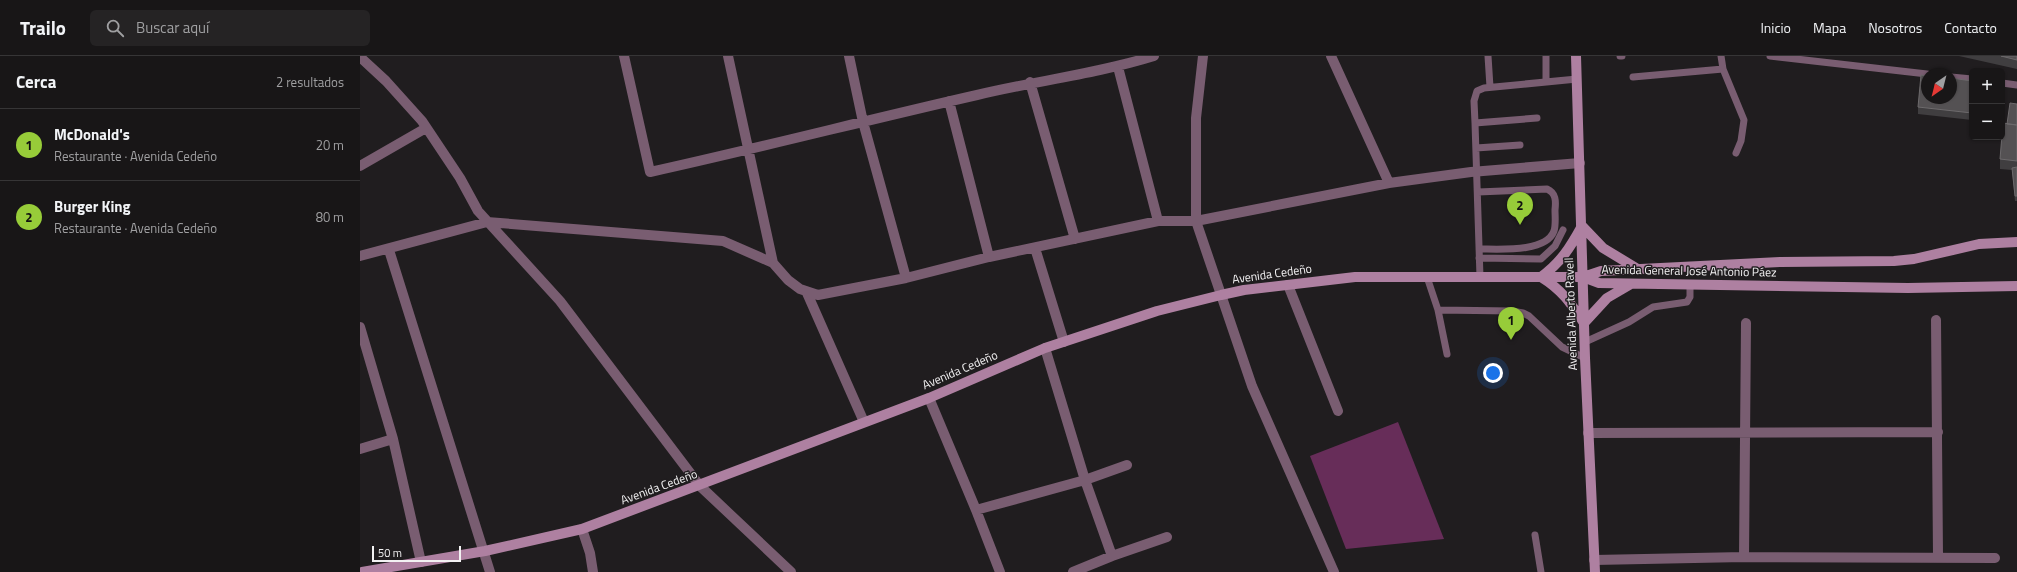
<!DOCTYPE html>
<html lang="es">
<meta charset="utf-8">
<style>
:root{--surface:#181617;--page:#252324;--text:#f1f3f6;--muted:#9f9fa1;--line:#363536;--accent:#97cc39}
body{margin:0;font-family:"Titillium Web",sans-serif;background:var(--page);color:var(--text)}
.controls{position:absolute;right:12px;top:12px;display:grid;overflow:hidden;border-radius:6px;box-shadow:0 1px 3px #0004}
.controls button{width:36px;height:36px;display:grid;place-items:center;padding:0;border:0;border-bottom:1px solid var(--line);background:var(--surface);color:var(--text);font:20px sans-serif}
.compass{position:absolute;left:1561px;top:12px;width:36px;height:36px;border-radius:50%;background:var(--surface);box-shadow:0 1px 3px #0004;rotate:215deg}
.scale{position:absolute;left:12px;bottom:10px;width:89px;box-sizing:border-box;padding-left:4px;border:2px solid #f3f2f3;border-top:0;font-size:11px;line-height:14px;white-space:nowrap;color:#f3f2f3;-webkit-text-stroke:3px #201d1f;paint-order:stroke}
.you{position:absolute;left:1133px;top:317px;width:14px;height:14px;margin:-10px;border:3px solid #fff;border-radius:50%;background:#1a73e8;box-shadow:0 0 0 6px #1a73e833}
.badge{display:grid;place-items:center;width:26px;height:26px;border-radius:50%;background:var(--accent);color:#111;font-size:13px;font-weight:700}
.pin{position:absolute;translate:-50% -33px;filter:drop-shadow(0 1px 2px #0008)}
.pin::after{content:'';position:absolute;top:21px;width:14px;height:12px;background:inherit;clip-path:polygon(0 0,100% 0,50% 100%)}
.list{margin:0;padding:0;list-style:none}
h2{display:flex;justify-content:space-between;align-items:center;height:52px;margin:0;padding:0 16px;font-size:17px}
h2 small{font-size:13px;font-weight:400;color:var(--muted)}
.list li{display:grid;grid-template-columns:26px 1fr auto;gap:12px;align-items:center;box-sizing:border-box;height:72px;padding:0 16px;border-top:1px solid var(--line)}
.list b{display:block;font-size:15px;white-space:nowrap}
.list p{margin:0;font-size:13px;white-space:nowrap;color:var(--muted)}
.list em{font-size:13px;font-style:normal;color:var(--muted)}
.icon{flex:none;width:22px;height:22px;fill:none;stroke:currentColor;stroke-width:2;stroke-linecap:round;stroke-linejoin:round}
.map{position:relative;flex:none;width:1657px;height:516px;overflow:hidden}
header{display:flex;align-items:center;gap:24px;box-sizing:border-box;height:56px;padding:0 20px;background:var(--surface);border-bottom:1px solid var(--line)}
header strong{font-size:19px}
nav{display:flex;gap:22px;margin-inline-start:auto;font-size:14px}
.search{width:280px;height:36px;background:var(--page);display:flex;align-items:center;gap:10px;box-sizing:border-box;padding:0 14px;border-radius:6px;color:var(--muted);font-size:15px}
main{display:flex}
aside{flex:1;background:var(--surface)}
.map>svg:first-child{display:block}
</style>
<header>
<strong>Trailo</strong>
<div class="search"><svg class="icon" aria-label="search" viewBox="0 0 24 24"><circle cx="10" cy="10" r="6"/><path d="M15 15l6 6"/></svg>Buscar aquí</div>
<nav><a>Inicio</a><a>Mapa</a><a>Nosotros</a><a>Contacto</a></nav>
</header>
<main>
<aside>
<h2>Cerca<small>2 resultados</small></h2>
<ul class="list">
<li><span class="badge">1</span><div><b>McDonald's</b><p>Restaurante · Avenida Cedeño</p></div><em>20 m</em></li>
<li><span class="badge">2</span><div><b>Burger King</b><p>Restaurante · Avenida Cedeño</p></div><em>80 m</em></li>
</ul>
</aside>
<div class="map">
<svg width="1657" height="516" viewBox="0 0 1657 516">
<rect width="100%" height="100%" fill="#201d1f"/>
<path fill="#672d59" d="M1038 366 1084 483 986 493 950 400Z"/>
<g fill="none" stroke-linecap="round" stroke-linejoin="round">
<path stroke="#795d71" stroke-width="7" d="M1128 0 1130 31
M1186 0V26
M1260 0H1262
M1361 0 1363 13 1384 64 1381 85 1376 97
M1410 0 1567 18
M1273 21 1363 13
M1591 21 1612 23
M1642 27 1657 29
M1177 62 1115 67 1114 45 1117 35 1124 32 1217 23
M1115 67 1120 221
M1116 92 1160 89
M1118 136 1187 133C1196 137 1196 145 1195 154 1195 160 1196 169 1194 175 1186 197 1138 193 1119 193
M1119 202 1181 203 1195 190 1203 174
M1067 221 1078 254
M1225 286 1269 266 1293 251 1327 246 1330 241V228
M1087 298 1078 254 1152 255 1163 257 1169 260 1202 291 1225 302
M1175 479 1181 516"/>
<path stroke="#795d71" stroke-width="10" d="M264 0 290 116C399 92 507 64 617 39 675 25 736 18 794 0
M368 0 413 207
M489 0 503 66 546 222
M843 0 836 62V165L892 330 974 516
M971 0 1029 127
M0 1 26 25 62 65 100 122 118 155 200 245 340 430 431 516
M758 11 798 165
M670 26 715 183
M589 45 629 201
M0 110 66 72
M675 192 704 286
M29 194 130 516
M0 200 127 166 363 185 413 207 428 224 440 233 458 239 546 222 629 201 798 165H836L1029 127 1111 116 1220 107
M928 229 978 355
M447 237 504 366
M1576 264 1578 500
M0 271 33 383 61 506
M685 292 725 424 752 500
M569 342 616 454 640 516
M1228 377 1578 376
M0 393 33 383
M616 454 725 424 767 409
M222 473 230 497 233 516
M1384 501 1386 267
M1234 504 1384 501 1635 502
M713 516 752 500 807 481"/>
<path stroke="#ae80a1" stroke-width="10" d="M1216 0 1225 302 1235 516
M1223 221 1241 215 1420 206 1534 205 1554 203 1619 188 1657 186
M1271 228 1247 242 1224 267C1210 246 1202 234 1181 221 1201 206 1210 192 1222 170L1243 192 1276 212
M2 516 125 495 222 473 569 342 685 292 797 255 861 239 884 234 995 221H1223L1239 227 1548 232 1657 230"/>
</g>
<path fill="#403e40" d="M1599 0H1657V13Z
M1612 25V64L1558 58V51Z
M1657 48V145H1655L1652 114 1640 113V103L1647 68Z"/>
<path fill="#545153" stroke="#6d6a6c" d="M1641 0H1657V4Z
M1561 19 1567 20V42H1591V22L1612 25V57L1558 51Z
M1650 47 1657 48V69L1647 68Z
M1643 67 1657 69V105L1640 103Z
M1657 111V140H1655L1652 112Z"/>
<g text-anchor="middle" stroke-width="3" stroke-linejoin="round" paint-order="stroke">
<g font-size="12" fill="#f3f2f3" stroke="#201d1f">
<text transform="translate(1329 215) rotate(1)" y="4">Avenida General José Antonio Páez</text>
<text transform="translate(912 218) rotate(-8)" y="4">Avenida Cedeño</text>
<text transform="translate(1211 258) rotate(-92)" y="4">Avenida Alberto Ravell</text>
<text transform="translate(600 314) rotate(-23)" y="4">Avenida Cedeño</text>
<text transform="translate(299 431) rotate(-20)" y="4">Avenida Cedeño</text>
</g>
</g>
</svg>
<div class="controls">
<button>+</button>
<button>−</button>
</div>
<svg class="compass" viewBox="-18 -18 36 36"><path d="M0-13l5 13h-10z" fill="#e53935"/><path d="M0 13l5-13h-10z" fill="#9f9fa1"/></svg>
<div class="scale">50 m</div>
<div class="you"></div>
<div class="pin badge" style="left:1151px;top:284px">1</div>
<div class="pin badge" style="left:1160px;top:169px">2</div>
</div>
</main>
